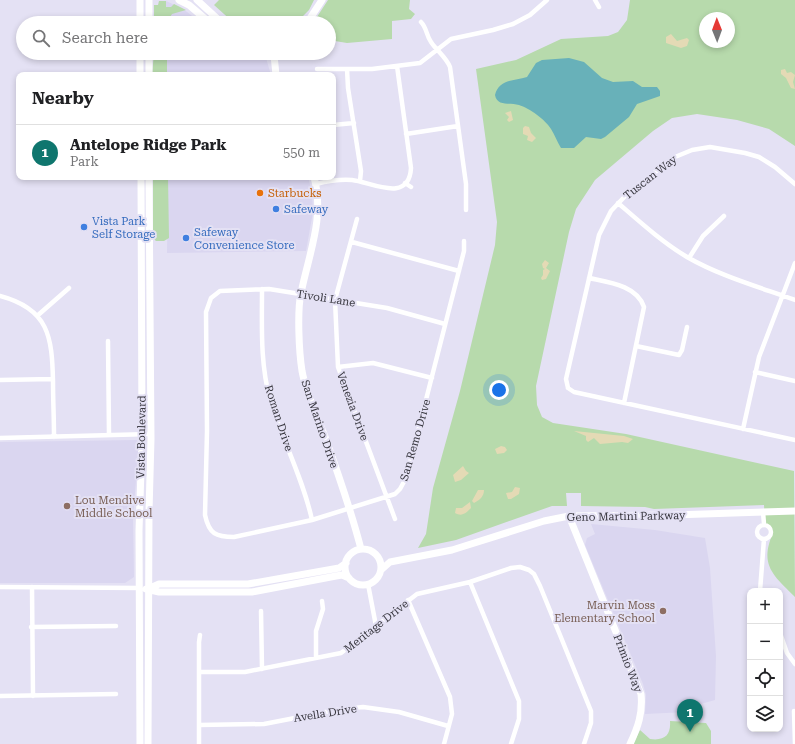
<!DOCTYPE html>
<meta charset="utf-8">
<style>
:root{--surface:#fff;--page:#f2f2f2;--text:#202124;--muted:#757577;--line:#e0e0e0;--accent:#0f766e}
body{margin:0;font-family:"Roboto Serif",serif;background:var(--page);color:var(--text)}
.controls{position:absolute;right:12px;bottom:12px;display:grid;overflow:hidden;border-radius:8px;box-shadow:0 2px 6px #0003}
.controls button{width:36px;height:36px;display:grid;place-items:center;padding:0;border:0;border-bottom:1px solid var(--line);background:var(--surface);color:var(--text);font:20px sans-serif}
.compass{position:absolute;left:699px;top:12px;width:36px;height:36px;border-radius:50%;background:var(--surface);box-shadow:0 2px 6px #0003;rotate:359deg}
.you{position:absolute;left:499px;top:390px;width:14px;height:14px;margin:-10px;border:3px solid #fff;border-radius:50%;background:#1a73e8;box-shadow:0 0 0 6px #1a73e833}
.badge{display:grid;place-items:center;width:26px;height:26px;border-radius:50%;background:var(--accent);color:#fff;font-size:13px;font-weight:700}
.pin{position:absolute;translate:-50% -33px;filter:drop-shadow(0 1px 2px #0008)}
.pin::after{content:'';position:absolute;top:21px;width:14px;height:12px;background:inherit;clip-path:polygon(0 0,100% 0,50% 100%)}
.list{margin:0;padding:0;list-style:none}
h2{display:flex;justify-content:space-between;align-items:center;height:52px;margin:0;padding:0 16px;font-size:17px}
h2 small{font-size:13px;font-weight:400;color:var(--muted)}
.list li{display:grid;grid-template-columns:26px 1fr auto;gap:12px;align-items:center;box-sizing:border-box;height:56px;padding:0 16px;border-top:1px solid var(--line)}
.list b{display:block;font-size:15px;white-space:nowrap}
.list p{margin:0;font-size:13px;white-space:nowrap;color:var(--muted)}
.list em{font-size:13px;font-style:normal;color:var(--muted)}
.icon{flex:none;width:22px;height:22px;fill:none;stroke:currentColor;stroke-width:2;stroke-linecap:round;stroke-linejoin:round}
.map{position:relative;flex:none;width:795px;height:744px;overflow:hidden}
.search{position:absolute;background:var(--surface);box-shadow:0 2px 6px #0003;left:16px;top:16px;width:320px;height:44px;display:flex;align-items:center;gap:10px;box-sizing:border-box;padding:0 14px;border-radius:22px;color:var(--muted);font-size:15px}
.panel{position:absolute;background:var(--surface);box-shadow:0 2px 6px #0003;left:16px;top:72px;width:320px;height:108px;border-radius:8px}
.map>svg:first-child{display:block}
</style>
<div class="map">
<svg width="795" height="744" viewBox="0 0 795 744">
<rect width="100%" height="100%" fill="#e4e1f4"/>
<path fill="#dad6f0" d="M166 1 182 8 201 23H166Z
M167 53 254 54 266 58 271 75H167Z
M168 177H308L312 192 313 212 306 251 167 253Z
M137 440 139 445 133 516 134 577 125 583H0V442Z
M591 524 655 530 705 538 710 568 716 656 715 700 686 708V712L645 714 646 695 643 684 585 545 587 538 595 534Z"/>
<path fill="#b7daac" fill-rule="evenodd" d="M219 0H314L309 10 296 23H234L214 5Z
M328 0H410L409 9 415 14 411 19 392 21V39L347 43 329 40V23H313Z
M630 0H795V146L769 129 737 120 697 114 672 118 653 131 595 180 576 209 569 232 536 386 537 405 542 417 553 423 626 434 794 471 795 597C773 575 759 565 773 533L771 527 765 524 764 505 654 509 645 507 581 506V493H566L567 506H552L456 540 418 548 426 534 433 488 460 391 495 245 497 222 476 69 516 60 561 39 608 36 618 32 627 20ZM705 18H729V42H705Z
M159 1H166V7H171L174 4 186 10 172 14 166 23H154V5H158Z
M154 53H167V75H152Z
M153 177H168L169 238 164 241H156L153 238Z
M670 721 706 723 711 731V744H633L640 730 650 739C665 741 671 735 670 721Z"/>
<path fill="#e4dab5" d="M671 34 677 41 687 38 689 40 687 46 681 48 666 43V37Z
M785 69 787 73 791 72 795 75 793 82 795 89 791 88 786 78 781 74V70Z
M511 111 513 120 509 122 507 120 509 117 505 113Z
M525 126 529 127 531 133 536 138 532 142 527 140 528 136 523 134V128Z
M545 260 549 263 546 268 550 271 546 279 542 280 541 278 543 275V270L545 269 543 268 542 264Z
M574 431 624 436 633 439 628 443 622 442 600 444 594 438 588 442 586 440V436Z
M501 446 505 447 507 450 504 453 497 454 495 449Z
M463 466 466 471 469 473 461 480 455 482 453 475Z
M515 487 520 488 519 494 511 499H508L506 493 512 492Z
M478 490H484C484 496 480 500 474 503L472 501Z
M470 502 471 508C466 513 462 517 455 513L456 508H462Z"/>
<path fill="#68b1b9" d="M569 58 584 62 602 78 613 82 633 81 642 87H657L660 91V96L637 104 629 117 605 137 601 139 586 137 574 148H561C557 142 555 135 551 129 546 120 529 108 519 105 510 102 497 107 495 95 499 79 514 81 527 77L536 63 542 60Z"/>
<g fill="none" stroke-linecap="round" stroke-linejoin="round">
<path stroke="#fff" stroke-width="4.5" d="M595 0 599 7
M421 22C427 28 426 35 431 42 437 51 446 57 450 67L466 184V210
M317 69H372L420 63 451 39 493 30 513 24 530 15 547 0
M347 69 348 88 361 171 360 181
M333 125 354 123
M406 134 458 126
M405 183 411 187
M316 184C328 181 340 179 352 180 371 182 409 204 411 168L397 66
M618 203C640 222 662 242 687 257 720 276 759 287 795 300
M357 219 335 300 338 367 395 519
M352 242 459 271
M689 258 703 236 724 216
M589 278C607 282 637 285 644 307L624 403
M262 289C262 326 260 363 270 399 282 440 303 478 312 520
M0 296C49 309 52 337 53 381 53 400 54 418 54 437
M37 316 69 288
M445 324 387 308 269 289 220 291 211 298 206 312 207 431 205 515C209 534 216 537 234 537L312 520 395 494 400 489 406 478 464 251V241
M108 341 109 435
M636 346 679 355 682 350 687 327
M338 367 373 363 432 378
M755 372 795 381
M0 380 53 379
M568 388 566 379 599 235 611 211 629 192 675 157 692 150 710 147 745 153 759 157 775 167 795 184
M568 388 574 392 795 440
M743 429 759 357 795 263
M0 438 151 434
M763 512 764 524
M757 532a7 7 0 1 1 14 0a7 7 0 1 1-14 0Z
M470 582 519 701V719L511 744
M368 584 376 626
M0 587 140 588
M32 587 33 696
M760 591 764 539
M408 600 450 697 452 714 444 744
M261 611 262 669
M31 627 116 626
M780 633 787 653 795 664
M316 658V631L323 609 322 601
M199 672H245L341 653 417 594 470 582 511 568 520 567 529 570 534 574 540 586 591 711V723L584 744
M0 696 116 694
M794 711 795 744
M199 725 264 724 336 710 363 707 399 712 448 726
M199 744V642L200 635"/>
<path stroke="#fff" stroke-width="7" d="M140 0V23
M149 0V23
M179 0 189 5 210 23
M197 0 222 23
M307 23 322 0
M140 53V75
M149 53V75
M268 53 269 54
M274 55 276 75
M314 177C325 218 309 253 301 293 297 311 299 352 302 371 306 393 316 414 324 434 338 473 351 510 361 549
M569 516 641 694C643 713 638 727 630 744
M345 567a18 18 0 1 1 36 0a18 18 0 1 1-36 0Z
M381 570 390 562 452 550 544 521 569 516 673 515 795 511
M146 589 159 592H252L336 576 342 575 349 578
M148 589 159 584H248L339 568 346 563
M140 744 139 531 142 439 141 177
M148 744 149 512 151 439 149 177"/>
</g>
<circle fill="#e8710a" stroke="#e4e1f4" stroke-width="1.5" cx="260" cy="193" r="4"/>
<g fill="#3f7fe0" stroke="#e4e1f4" stroke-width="1.5">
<circle cx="276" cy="209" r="4"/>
<circle cx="84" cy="227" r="4"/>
<circle cx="186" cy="238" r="4"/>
</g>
<g fill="#8d6e63" stroke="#e4e1f4" stroke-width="1.5">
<circle cx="67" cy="506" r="4"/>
<circle cx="663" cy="611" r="4"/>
</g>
<g text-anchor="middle" stroke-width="4" stroke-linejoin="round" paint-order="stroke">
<g font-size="11" fill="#38373f" stroke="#e4e1f4">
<text transform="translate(650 177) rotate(-38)" y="4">Tuscan Way</text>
<text transform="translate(326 298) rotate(9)" y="4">Tivoli Lane</text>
<text transform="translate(353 406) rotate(70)" y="4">Venezia Drive</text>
<text transform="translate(279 418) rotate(72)" y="4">Roman Drive</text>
<text transform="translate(320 424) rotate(71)" y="4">San Marino Drive</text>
<text transform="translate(141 437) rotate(-89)" y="4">Vista Boulevard</text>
<text transform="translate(415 440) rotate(-74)" y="4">San Remo Drive</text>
<text transform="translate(626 516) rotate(-1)" y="4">Geno Martini Parkway</text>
<text transform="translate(376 626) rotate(-38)" y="4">Meritage Drive</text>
<text transform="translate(628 663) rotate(69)" y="4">Primio Way</text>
<text transform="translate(325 713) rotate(-9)" y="4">Avella Drive</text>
</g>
<g font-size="11" fill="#c56008" stroke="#e4e1f4" text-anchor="start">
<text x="268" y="197">Starbucks</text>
</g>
<g font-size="11" fill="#366cbe" stroke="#e4e1f4" text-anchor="start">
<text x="284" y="213">Safeway</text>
<text x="92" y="225">Vista Park<tspan x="92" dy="13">Self Storage</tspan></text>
<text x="194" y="236">Safeway<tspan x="194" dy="13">Convenience Store</tspan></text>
</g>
<g font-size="11" fill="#785e54" stroke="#e4e1f4" text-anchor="start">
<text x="75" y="504">Lou Mendive<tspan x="75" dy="13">Middle School</tspan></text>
<text x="655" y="609" text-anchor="end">Marvin Moss<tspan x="655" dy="13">Elementary School</tspan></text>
</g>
</g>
</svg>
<div class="controls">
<button>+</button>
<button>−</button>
<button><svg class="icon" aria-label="locate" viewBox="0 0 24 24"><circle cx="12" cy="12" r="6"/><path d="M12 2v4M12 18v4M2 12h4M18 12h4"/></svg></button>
<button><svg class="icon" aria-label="layers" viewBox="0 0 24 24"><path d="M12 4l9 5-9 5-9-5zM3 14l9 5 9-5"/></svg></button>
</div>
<svg class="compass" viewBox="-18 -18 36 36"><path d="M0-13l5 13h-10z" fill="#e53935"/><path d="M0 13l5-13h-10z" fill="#757577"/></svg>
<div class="you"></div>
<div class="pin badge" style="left:690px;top:732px">1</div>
<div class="search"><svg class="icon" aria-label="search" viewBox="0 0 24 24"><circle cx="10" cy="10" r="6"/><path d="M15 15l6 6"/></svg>Search here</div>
<section class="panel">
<h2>Nearby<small></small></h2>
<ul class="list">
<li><span class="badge">1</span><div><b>Antelope Ridge Park</b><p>Park</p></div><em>550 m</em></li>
</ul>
</section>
</div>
